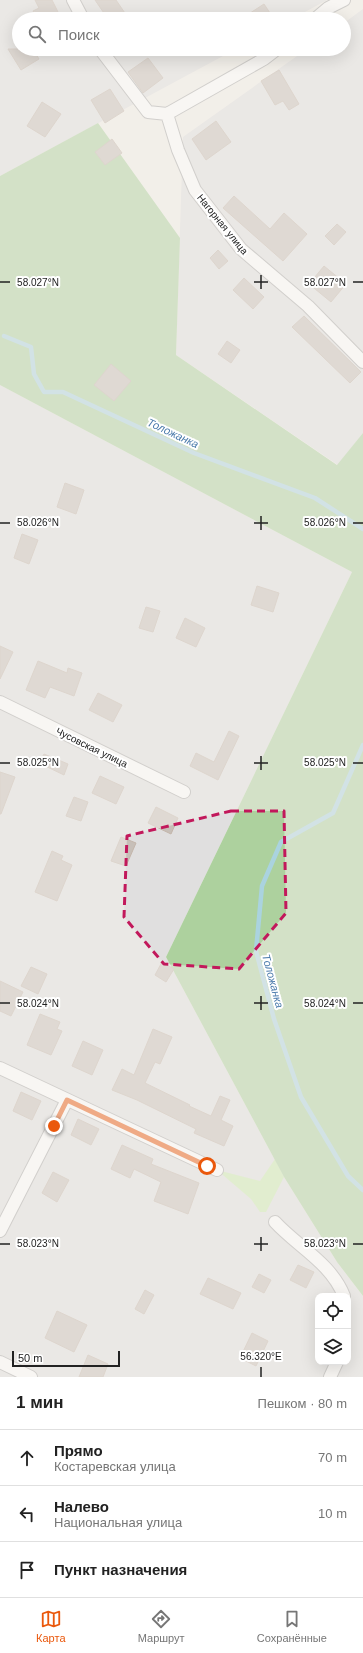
<!DOCTYPE html>
<html lang="ru">
<meta charset="utf-8">
<style>
:root{--surface:#fff;--page:#f6f6f6;--text:#222;--muted:#767676;--line:#e0e0e0;--accent:#ea580c}
body{margin:0;font-family:Arial,sans-serif;background:var(--page);color:var(--text)}
.controls{position:absolute;right:12px;bottom:12px;display:grid;overflow:hidden;border-radius:8px;box-shadow:0 4px 16px #0002}
.controls button{width:36px;height:36px;display:grid;place-items:center;padding:0;border:0;border-bottom:1px solid var(--line);background:var(--surface);color:var(--text);font:20px sans-serif}
.scale{position:absolute;left:12px;bottom:10px;width:108px;box-sizing:border-box;padding-left:4px;border:2px solid #222;border-top:0;font-size:11px;line-height:14px;white-space:nowrap;color:#222;-webkit-text-stroke:3px #fff;paint-order:stroke}
.stop{position:absolute;width:12px;height:12px;margin:-9px;border:3px solid #ea580c;border-radius:50%;background:#fff}
.stop.end{background:#ea580c;border-color:#fff;box-shadow:0 1px 4px #0008}
.list{margin:0;padding:0;list-style:none}
h2{display:flex;justify-content:space-between;align-items:center;height:52px;margin:0;padding:0 16px;font-size:17px}
h2 small{font-size:13px;font-weight:400;color:var(--muted)}
.list li{display:grid;grid-template-columns:26px 1fr auto;gap:12px;align-items:center;box-sizing:border-box;height:56px;padding:0 16px;border-top:1px solid var(--line)}
.list b{display:block;font-size:15px;white-space:nowrap}
.list p{margin:0;font-size:13px;white-space:nowrap;color:var(--muted)}
.list em{font-size:13px;font-style:normal;color:var(--muted)}
.icon{flex:none;width:22px;height:22px;fill:none;stroke:currentColor;stroke-width:2;stroke-linecap:round;stroke-linejoin:round}
.map{position:relative;flex:none;width:363px;height:1377px;overflow:hidden}
.search{position:absolute;background:var(--surface);box-shadow:0 4px 16px #0002;left:12px;right:12px;top:12px;height:44px;display:flex;align-items:center;gap:10px;box-sizing:border-box;padding:0 14px;border-radius:22px;color:var(--muted);font-size:15px}
.sheet{height:220px;background:var(--surface)}
nav{display:flex;justify-content:space-around;align-items:center;box-sizing:border-box;height:56px;border-top:1px solid var(--line);background:var(--surface);font-size:11px;color:var(--muted)}
nav a{display:grid;justify-items:center;gap:2px}
nav .on{color:var(--accent)}
.map>svg:first-child{display:block}
</style>
<div class="map">
<svg width="363" height="1377" viewBox="0 0 363 1377">
<rect width="100%" height="100%" fill="#f2efe9"/>
<path fill="#e0dfdf" fill-rule="evenodd" d="M0 0H327L292 19H19V49H236L0 176Z
M363 9V433L338 465 176 355 183 137 307 49H344V23Z
M0 385 352 572 166 957 284 1177 337 1262 363 1296V1377H0ZM318 1296H348V1362H318Z"/>
<path fill="#cdebb0" d="M275 1159 284 1177 266 1212H260L251 1199 217 1170 260 1181Z"/>
<path fill="#add19e" d="M98 123 180 238 176 355 337 465 363 433V1296L337 1262 284 1177 166 957 352 572 0 385V176Z"/>
<g fill="none" stroke-linecap="round" stroke-linejoin="round">
<path stroke="#aad3df" stroke-width="4.5" d="M4 336 31 347 34 374 44 392H63L194 453 315 498 363 529
M363 745 333 813 281 842 262 886 256 951 274 1019 301 1097 348 1176 363 1190"/>
</g>
<path fill="#c7bfb8" stroke="#c4b6ab" d="M35 0H52L60 16 53 19H37L33 11 39 8Z
M95 0H116L129 19H108Z
M264 4 274 19H241Z
M8 49H33L39 59 21 70Z
M148 58 163 78 143 93 128 72Z
M279 70 299 104 289 110 283 101 275 105 261 81Z
M110 89 124 111 105 123 91 100Z
M42 102 61 114 45 137 27 126Z
M216 121 231 142 206 160 192 139Z
M112 139 122 153 105 165 95 152Z
M234 196 270 229 284 213 307 234 283 261 223 208Z
M337 224 346 232 334 245 325 236Z
M218 250 228 261 219 269 210 258Z
M324 266 346 284 331 302 309 284Z
M244 278 264 297 253 309 233 290Z
M304 316 361 372 350 383 292 327Z
M227 341 240 350 231 363 218 354Z
M111 364 131 381 114 401 94 385Z
M65 483 84 490 76 514 57 507Z
M22 534 38 540 29 564 14 558Z
M257 586 279 593 273 612 251 605Z
M146 607 160 611 153 632 139 628Z
M185 618 205 628 196 647 176 638Z
M0 646 13 652 0 679Z
M38 661 67 673 68 668 82 673 74 696 50 687 45 698 26 690Z
M98 693 122 705 113 722 89 710Z
M229 731 239 736 218 780 190 766 196 753 214 762Z
M44 754 68 764 64 775 39 763Z
M0 772 15 777 1 814H0Z
M100 776 124 787 116 804 92 793Z
M74 797 88 802 81 821 66 816Z
M156 807 178 818 171 834 148 823Z
M121 837 136 843 126 866 111 861Z
M52 851 63 856 61 860 72 865 57 901 35 892Z
M162 962 174 969 166 982 155 975Z
M31 967 47 974 38 994 21 986Z
M0 981 23 992 11 1016 0 1011Z
M40 1014 60 1022 57 1029 62 1031 51 1055 27 1045Z
M153 1029 172 1037 160 1064 155 1062 145 1083 190 1105 189 1106 211 1116 220 1096 230 1100 221 1120 233 1126 224 1146 194 1133 196 1129 137 1100 112 1090 122 1069 134 1075Z
M83 1041 103 1050 92 1075 72 1066Z
M21 1092 41 1101 32 1120 13 1111Z
M78 1119 99 1129 91 1145 71 1135Z
M122 1145 153 1159 151 1164 199 1183 188 1214 154 1201 161 1182 134 1169 130 1178 111 1169Z
M53 1172 69 1180 57 1202 42 1193Z
M298 1265 314 1272 306 1288 290 1280Z
M259 1274 271 1280 264 1293 252 1287Z
M208 1278 241 1293 233 1309 200 1294Z
M145 1290 154 1295 144 1314 135 1309Z
M57 1311 87 1325 74 1352 45 1338Z
M252 1333 268 1341 256 1366 240 1358Z
M88 1355 108 1364 103 1377H79Z"/>
<g fill="none" stroke-linecap="round" stroke-linejoin="round">
<g stroke="#a9a9a9" stroke-width="14">
<path id="street" d="M73 0 83 19
M315 19 328 8 344 0
M100 49 148 112 167 114 264 59 277 49
M167 114 178 150 195 190 241 249 308 306 363 362
M0 702 184 792
M0 1068 217 1170
M275 1222C298 1247 331 1263 344 1296
M0 1231 67 1100
M0 1362 31 1377
M330 1377 337 1362"/>
</g>
<use href="#street" stroke="#fff" stroke-width="12"/>
</g>
<g fill="none" stroke-linecap="round" stroke-linejoin="round">
<path stroke="#ea580c" stroke-width="5" d="M54 1126 67 1100 207 1166"/>
</g>
<path d="M0 0H363V1377H0ZM231 811H284L286 913 239 969 164 964 124 917 127 836Z" fill="#f2efe9" fill-opacity=".55" fill-rule="evenodd"/>
<path fill="none" stroke="#c2185b" stroke-width="3" stroke-dasharray="8 5" stroke-linejoin="round" d="M231 811H284L286 913 239 969 164 964 124 917 127 836Z"/>
<path fill="none" stroke="#222" stroke-width="1.5" d="M261 275V289M0 282H10M254 282H268M353 282H363M261 516V530M0 523H10M254 523H268M353 523H363M261 756V770M0 763H10M254 763H268M353 763H363M261 996V1010M0 1003H10M254 1003H268M353 1003H363M261 1237V1251M0 1244H10M254 1244H268M353 1244H363M261 1367V1377"/>
<g text-anchor="middle" stroke-width="4" stroke-linejoin="round" paint-order="stroke">
<g font-size="10" fill="#222" stroke="#fff">
<text transform="translate(223 224) rotate(51)" y="4">Нагорная улица</text>
<text transform="translate(92 747) rotate(26)" y="4">Чусовская улица</text>
</g>
<g font-size="11" font-style="italic" fill="#4a7aab" stroke="#fff">
<text transform="translate(173 433) rotate(25)" y="4">Толожанка</text>
<text transform="translate(273 981) rotate(75)" y="4">Толожанка</text>
</g>
</g>
<g font-size="10" text-anchor="middle" fill="#222" stroke="#fff" stroke-width="4" stroke-linejoin="round" paint-order="stroke">
<text x="38" y="286">58.027°N</text>
<text x="325" y="286">58.027°N</text>
<text x="38" y="526">58.026°N</text>
<text x="325" y="526">58.026°N</text>
<text x="38" y="766">58.025°N</text>
<text x="325" y="766">58.025°N</text>
<text x="38" y="1007">58.024°N</text>
<text x="325" y="1007">58.024°N</text>
<text x="38" y="1247">58.023°N</text>
<text x="325" y="1247">58.023°N</text>
<text x="261" y="1360">56.320°E</text>
</g>
</svg>
<div class="controls">
<button><svg class="icon" aria-label="locate" viewBox="0 0 24 24"><circle cx="12" cy="12" r="6"/><path d="M12 2v4M12 18v4M2 12h4M18 12h4"/></svg></button>
<button><svg class="icon" aria-label="layers" viewBox="0 0 24 24"><path d="M12 4l9 5-9 5-9-5zM3 14l9 5 9-5"/></svg></button>
</div>
<div class="scale">50 m</div>
<div class="stop" style="left:207px;top:1166px"></div>
<div class="stop end" style="left:54px;top:1126px"></div>
<div class="search"><svg class="icon" aria-label="search" viewBox="0 0 24 24"><circle cx="10" cy="10" r="6"/><path d="M15 15l6 6"/></svg>Поиск</div>
</div>
<section class="sheet">
<h2>1 мин<small>Пешком · 80 m</small></h2>
<ul class="list">
<li><svg class="icon" aria-label="ahead" viewBox="0 0 24 24"><path d="M12 20V5M6 11l6-6 6 6"/></svg><div><b>Прямо</b><p>Костаревская улица</p></div><em>70 m</em></li>
<li><svg class="icon" aria-label="left" viewBox="0 0 24 24"><path d="M17 20v-9H6M10 6l-5 5 5 5"/></svg><div><b>Налево</b><p>Национальная улица</p></div><em>10 m</em></li>
<li><svg class="icon" aria-label="arrive" viewBox="0 0 24 24"><path d="M6 21V4h12l-3 4 3 4H6"/></svg><div><b>Пункт назначения</b></div></li>
</ul>
</section>
<nav>
<a class="on"><svg class="icon" aria-label="map" viewBox="0 0 24 24"><path d="M3 6l6-2 6 2 6-2v14l-6 2-6-2-6 2zM9 4v14M15 6v14"/></svg>Карта</a>
<a><svg class="icon" aria-label="directions" viewBox="0 0 24 24"><path d="M12 3l9 9-9 9-9-9zM9 14v-3h6M13 9l2 2-2 2"/></svg>Маршрут</a>
<a><svg class="icon" aria-label="saved" viewBox="0 0 24 24"><path d="M7 4h10v16l-5-4-5 4z"/></svg>Сохранённые</a>
</nav>
